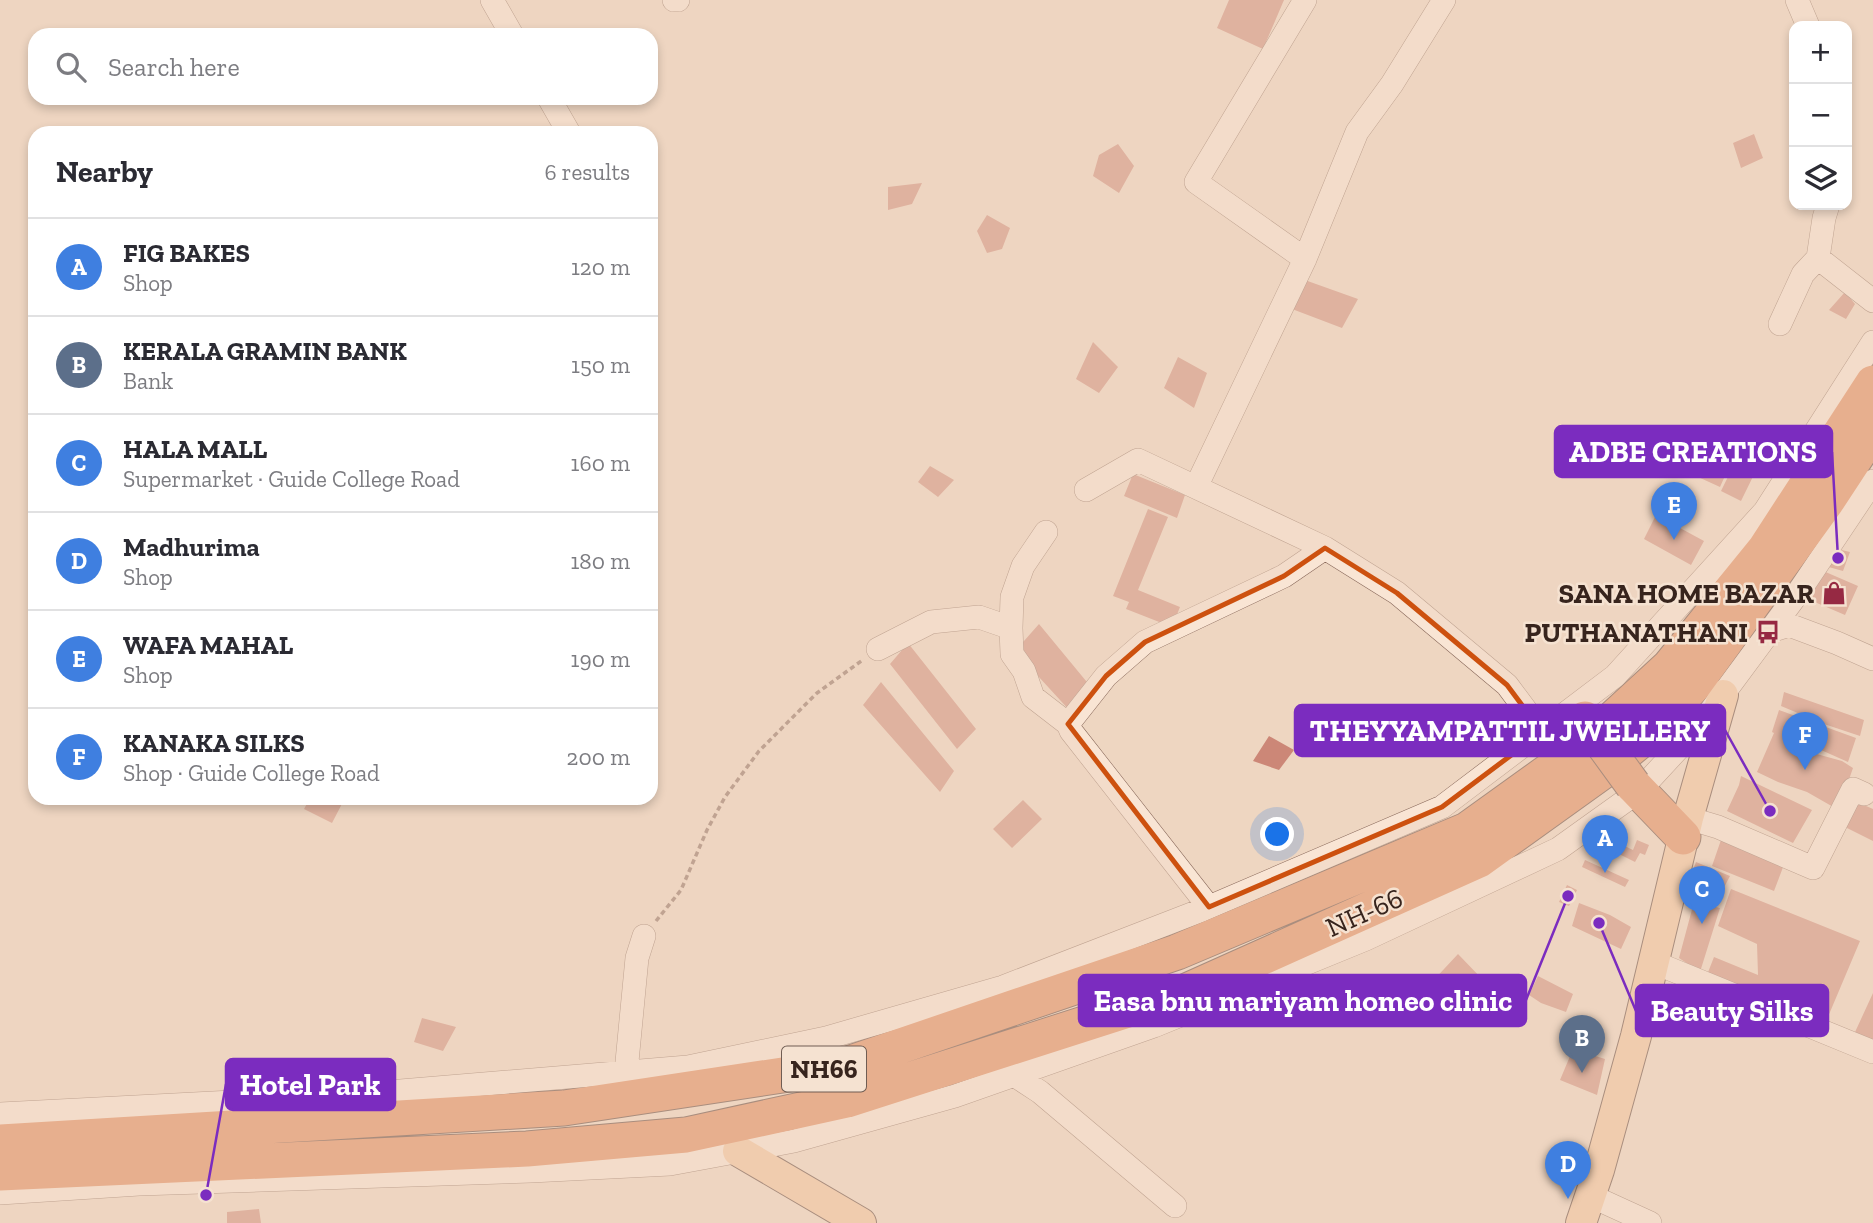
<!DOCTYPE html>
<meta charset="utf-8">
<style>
:root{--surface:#fff;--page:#f7f7f7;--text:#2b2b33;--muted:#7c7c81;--line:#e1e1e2;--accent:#db2777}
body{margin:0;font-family:"Zilla Slab",serif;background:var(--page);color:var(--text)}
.controls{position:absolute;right:21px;top:21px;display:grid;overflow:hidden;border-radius:14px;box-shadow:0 4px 10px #0003}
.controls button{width:63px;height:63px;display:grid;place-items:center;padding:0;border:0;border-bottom:2px solid var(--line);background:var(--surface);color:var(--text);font:35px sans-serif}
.you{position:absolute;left:1278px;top:835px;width:24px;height:24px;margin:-18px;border:5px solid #fff;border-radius:50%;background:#1a73e8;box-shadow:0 0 0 10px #1a73e833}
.badge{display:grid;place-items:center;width:46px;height:46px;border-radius:50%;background:var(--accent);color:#fff;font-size:23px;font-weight:700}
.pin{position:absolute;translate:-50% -58px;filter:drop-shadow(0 2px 4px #0008)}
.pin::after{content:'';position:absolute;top:37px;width:24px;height:21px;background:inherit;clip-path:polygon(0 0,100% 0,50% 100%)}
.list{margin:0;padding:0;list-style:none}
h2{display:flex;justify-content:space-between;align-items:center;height:91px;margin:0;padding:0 28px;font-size:30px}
h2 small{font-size:23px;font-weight:400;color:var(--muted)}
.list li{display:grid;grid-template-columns:46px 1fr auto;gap:21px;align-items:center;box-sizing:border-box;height:98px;padding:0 28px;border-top:2px solid var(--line)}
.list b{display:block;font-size:26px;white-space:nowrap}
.list p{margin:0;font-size:23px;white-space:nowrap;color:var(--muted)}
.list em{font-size:23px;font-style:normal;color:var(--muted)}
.icon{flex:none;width:38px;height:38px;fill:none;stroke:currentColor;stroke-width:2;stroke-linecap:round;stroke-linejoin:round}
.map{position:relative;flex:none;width:1873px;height:1223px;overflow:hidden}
.search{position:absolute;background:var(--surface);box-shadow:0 4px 10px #0003;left:28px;top:28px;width:630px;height:77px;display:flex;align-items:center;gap:18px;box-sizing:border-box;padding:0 24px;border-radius:21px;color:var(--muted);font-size:26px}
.panel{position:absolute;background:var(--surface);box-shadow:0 4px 10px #0003;left:28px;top:126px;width:630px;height:679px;border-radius:21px}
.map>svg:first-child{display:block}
</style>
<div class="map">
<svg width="1873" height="1223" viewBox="0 0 1873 1223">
<rect width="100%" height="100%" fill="#eed6c1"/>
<path fill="#cc8777" d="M1229 0H1284L1263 49 1217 28Z
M1754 134 1763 158 1741 168 1733 143Z
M1118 144 1134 166 1119 193 1093 176 1099 155Z
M922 183 912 204 888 210V187Z
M987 215 1010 228 1002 249 987 253 977 231Z
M1302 279 1358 299 1342 328 1292 309Z
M1845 292 1855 304 1846 319 1829 310Z
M1093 342 1118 367 1099 393 1076 379Z
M1178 357 1207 373 1194 408 1164 388Z
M1748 436 1768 446 1741 501 1721 491Z
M1722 442 1737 449 1720 487 1674 466 1684 446 1714 460Z
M930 466 954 480 938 497 918 482Z
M1133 474 1185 495 1177 518 1124 496Z
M1148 509 1168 517 1138 590 1180 607 1172 627 1126 609 1129 602 1113 596Z
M1656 515 1704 541 1691 565 1644 539Z
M1833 548 1850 552 1843 571 1825 566Z
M1821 570 1858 586 1845 615 1810 600Z
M1039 624 1091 687 1071 712 1015 651Z
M908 643 976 729 957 749 890 664Z
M881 682 954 771 940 792 863 705Z
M1784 692 1864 720 1860 736 1824 724 1781 706Z
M1779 710 1856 738 1848 762 1812 746 1782 737 1813 753 1842 761 1853 768 1846 788 1835 808 1807 792 1778 782 1757 772 1774 733 1772 732Z
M1269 736 1294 750 1279 770 1253 761Z
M1741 776 1812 810 1793 843 1727 811 1739 785Z
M310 798H345L332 823 304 809Z
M1023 800 1042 819 1012 848 993 829Z
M1857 802 1873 809V841L1845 827Z
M1606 837 1633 850 1637 840 1649 845 1645 855 1640 853 1635 862 1601 845Z
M1722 837 1785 862 1774 891 1712 866Z
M1585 860 1629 880 1625 887 1582 867Z
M1696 862 1730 876 1719 897 1688 883Z
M1567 885 1577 890 1569 906 1559 902Z
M1731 889 1860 941 1822 1031 1703 985 1714 957 1758 975 1757 944 1718 926Z
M1694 902 1720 908 1700 972 1679 958Z
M1579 903 1610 915 1631 927 1621 949 1572 926Z
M1458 954 1485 982 1456 1013 1430 984Z
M1538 976 1573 994 1566 1012 1541 1003 1529 995Z
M1873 993V1053L1850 1043Z
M422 1018 456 1027 443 1051 414 1042Z
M1573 1049 1605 1059 1597 1095 1560 1080Z
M259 1209 261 1223H227V1212Z"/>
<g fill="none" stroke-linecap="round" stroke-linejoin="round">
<g stroke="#876759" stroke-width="24">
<path id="minor" d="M492 0 512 35
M674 0H678
M1305 0 1196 182 1305 259
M1797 0 1808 26
M549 98 569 133
M1828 205 1824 218 1818 258 1873 301
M1780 324 1803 274 1818 258
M1196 487 1305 259 1357 132 1392 84 1444 0
M1086 490 1138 460 1325 548 1397 593 1507 685 1542 732
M1011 628 1012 597 1023 566 1046 532
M1768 632 1789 625 1837 643 1873 659
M878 649 931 622 979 617 1011 628 1012 654 1024 671 1033 697 1068 724
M1688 818 1718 827 1813 868 1853 789 1864 794
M1209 907 1071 731 1068 724 1106 676 1145 642 1284 576 1325 548
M1653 962 1873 1052
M626 1072 637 958 644 936
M1014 1075 1040 1092 1175 1206
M0 1114 329 1097 688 1067 826 1038 1003 987 1202 910 1442 807 1615 676 1765 511 1873 342
M0 1193 139 1184 531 1171 670 1164 794 1141 955 1096 1154 1026 1366 939 1558 849 1639 791 1701 724 1798 593 1873 481
M1591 1196 1650 1223"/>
</g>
<g stroke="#55372d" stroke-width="32">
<path id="major" d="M738 1151 861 1223
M1581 1223 1599 1170 1636 1036 1688 818 1723 695"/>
</g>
<g stroke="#55372d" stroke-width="37">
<path id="highway" d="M1633 785 1683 837
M0 1142 564 1108 842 1066 1177 952 1467 830 1581 748 1670 666 1765 549 1873 383
M0 1173 527 1149 686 1135 847 1100 1187 991 1479 860 1603 771 1642 739 1693 686 1827 501 1873 431"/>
</g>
<path stroke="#876759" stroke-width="3.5" stroke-dasharray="5 3.5" stroke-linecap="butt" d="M656 921 681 890 707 830 725 797 759 751 817 693 864 659"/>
<use href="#minor" stroke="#f9e5d4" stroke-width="23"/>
<use href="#major" stroke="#f1c198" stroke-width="30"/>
<use href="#highway" stroke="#de8051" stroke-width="35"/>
<g stroke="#55372d" stroke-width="37" stroke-linecap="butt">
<path id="highway-bridge" d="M1585 719 1633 785"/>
</g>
<use href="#highway-bridge" stroke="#de8051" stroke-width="35"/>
</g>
<path d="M0 0H1873V1223H0ZM1325 548 1397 593 1507 685 1542 732 1442 807 1209 907 1068 724 1106 676 1145 642 1284 576Z" fill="#eed6c1" fill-opacity=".55" fill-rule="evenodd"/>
<path fill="none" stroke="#cd510f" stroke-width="5" stroke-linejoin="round" d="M1325 548 1397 593 1507 685 1542 732 1442 807 1209 907 1068 724 1106 676 1145 642 1284 576Z"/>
<defs>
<g id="shop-bare" transform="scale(1.89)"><path d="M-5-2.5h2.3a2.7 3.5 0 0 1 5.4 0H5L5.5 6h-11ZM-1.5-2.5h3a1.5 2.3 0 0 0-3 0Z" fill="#962943" stroke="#f5e2d1" stroke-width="2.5" paint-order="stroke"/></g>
<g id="bus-bare" transform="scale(1.89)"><path d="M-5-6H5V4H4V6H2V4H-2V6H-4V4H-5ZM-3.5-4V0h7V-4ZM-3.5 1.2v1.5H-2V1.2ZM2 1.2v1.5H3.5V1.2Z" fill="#962943" stroke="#f5e2d1" stroke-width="2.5" paint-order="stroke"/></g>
</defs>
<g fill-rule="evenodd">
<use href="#shop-bare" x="1834" y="593"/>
<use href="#bus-bare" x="1768" y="632"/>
</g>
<g text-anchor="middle" stroke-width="5" stroke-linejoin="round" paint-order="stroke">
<rect fill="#f5e2d1" stroke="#705d53" stroke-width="2" x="782" y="1046.5" width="84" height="45" rx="5"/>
<g font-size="26" font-weight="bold" fill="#37241d">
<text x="824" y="1078">NH66</text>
</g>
<g font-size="28" font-weight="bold" fill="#37241d" stroke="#f5e2d1" text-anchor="end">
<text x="1814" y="603">SANA HOME BAZAR</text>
<text x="1748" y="642">PUTHANATHANI</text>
</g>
<g font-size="28" fill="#37241d" stroke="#f5e2d1">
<text transform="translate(1364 912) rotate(-24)" y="10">NH-66</text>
</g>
</g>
<path fill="none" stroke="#7b2cbf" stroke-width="2.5" d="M1838 558L1832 452M1770 811L1725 730M1568 896L1526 1000M1599 923L1636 1011M206 1195L226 1084"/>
<g fill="#7b2cbf" stroke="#f5e2d1" stroke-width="2.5">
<circle cx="1838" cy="558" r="7"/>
<circle cx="1770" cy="811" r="7"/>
<circle cx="1568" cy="896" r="7"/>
<circle cx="1599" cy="923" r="7"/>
<circle cx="206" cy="1195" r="7"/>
</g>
<g fill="#7b2cbf" stroke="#7b2cbf" stroke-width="2.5">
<rect x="1555" y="426" width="277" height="51" rx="7"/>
<rect x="1295" y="705" width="430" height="51" rx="7"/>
<rect x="1079" y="975" width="447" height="51" rx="7"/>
<rect x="1636" y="985" width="192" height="51" rx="7"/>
<rect x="226" y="1059" width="169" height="51" rx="7"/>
</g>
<g font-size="30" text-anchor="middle" font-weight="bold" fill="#fff">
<text x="1693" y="462">ADBE CREATIONS</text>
<text x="1510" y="741">THEYYAMPATTIL JWELLERY</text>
<text x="1303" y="1011">Easa bnu mariyam homeo clinic</text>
<text x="1732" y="1021">Beauty Silks</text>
<text x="310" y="1095">Hotel Park</text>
</g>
</svg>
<div class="controls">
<button>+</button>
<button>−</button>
<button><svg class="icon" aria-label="layers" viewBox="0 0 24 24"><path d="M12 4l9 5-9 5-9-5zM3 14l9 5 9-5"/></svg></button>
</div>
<div class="you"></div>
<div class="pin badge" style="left:1605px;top:873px;background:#3f7fe0">A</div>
<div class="pin badge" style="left:1582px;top:1073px;background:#5c6f8a">B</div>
<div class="pin badge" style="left:1702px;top:924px;background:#3f7fe0">C</div>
<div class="pin badge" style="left:1568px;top:1199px;background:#3f7fe0">D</div>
<div class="pin badge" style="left:1674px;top:540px;background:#3f7fe0">E</div>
<div class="pin badge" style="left:1805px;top:770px;background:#3f7fe0">F</div>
<div class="search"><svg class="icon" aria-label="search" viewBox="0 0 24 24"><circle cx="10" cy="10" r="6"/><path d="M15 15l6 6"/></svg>Search here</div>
<section class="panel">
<h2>Nearby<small>6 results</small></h2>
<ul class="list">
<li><span class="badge" style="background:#3f7fe0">A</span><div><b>FIG BAKES</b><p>Shop</p></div><em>120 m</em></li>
<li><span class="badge" style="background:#5c6f8a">B</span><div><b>KERALA GRAMIN BANK</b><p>Bank</p></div><em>150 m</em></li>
<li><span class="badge" style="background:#3f7fe0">C</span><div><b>HALA MALL</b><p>Supermarket · Guide College Road</p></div><em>160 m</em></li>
<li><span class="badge" style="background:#3f7fe0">D</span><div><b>Madhurima</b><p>Shop</p></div><em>180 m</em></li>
<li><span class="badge" style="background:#3f7fe0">E</span><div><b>WAFA MAHAL</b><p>Shop</p></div><em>190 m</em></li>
<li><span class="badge" style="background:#3f7fe0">F</span><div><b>KANAKA SILKS</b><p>Shop · Guide College Road</p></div><em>200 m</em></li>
</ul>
</section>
</div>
